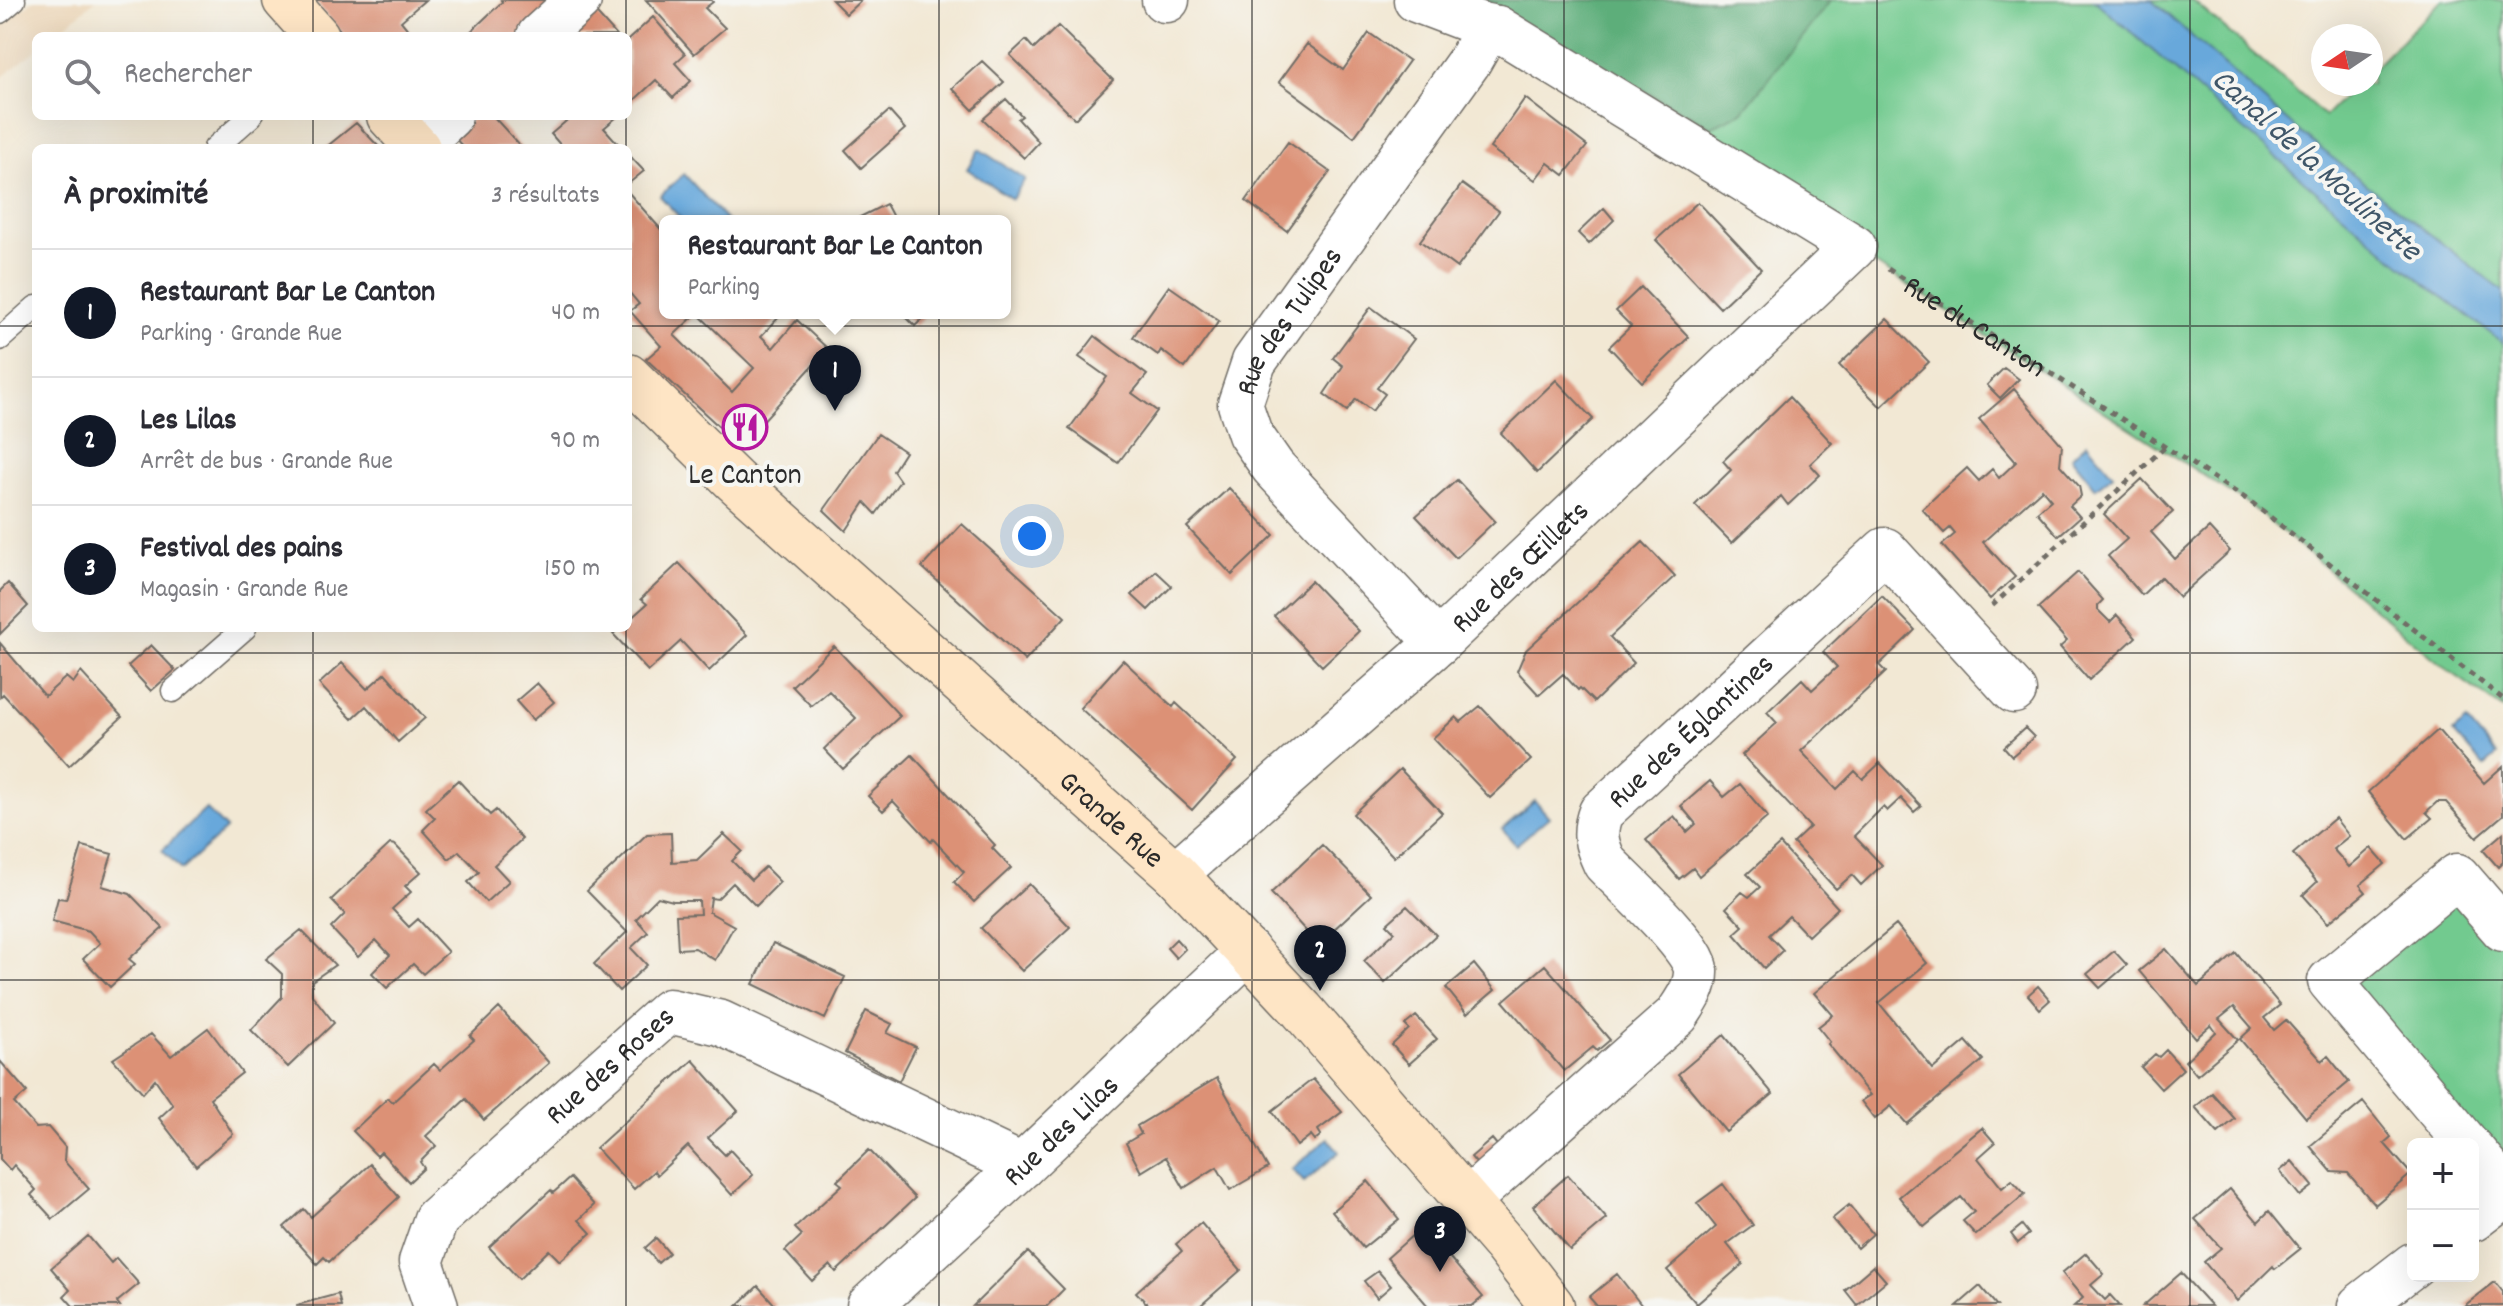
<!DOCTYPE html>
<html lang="fr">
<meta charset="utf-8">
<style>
:root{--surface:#fff;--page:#f2f2f3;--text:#2b2b33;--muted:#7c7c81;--line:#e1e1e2;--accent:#111827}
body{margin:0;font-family:Dekko,sans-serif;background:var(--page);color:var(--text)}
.controls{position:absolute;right:24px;bottom:24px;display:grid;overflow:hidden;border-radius:12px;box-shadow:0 8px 32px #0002}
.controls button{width:72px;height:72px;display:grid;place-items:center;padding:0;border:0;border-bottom:2px solid var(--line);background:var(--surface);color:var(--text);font:40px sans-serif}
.compass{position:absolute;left:2311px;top:24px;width:72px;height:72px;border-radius:50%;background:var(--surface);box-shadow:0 8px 32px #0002;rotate:257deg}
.you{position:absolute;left:1032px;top:536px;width:28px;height:28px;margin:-20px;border:6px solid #fff;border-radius:50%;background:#1a73e8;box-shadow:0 0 0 12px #1a73e833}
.badge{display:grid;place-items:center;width:52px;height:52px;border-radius:50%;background:var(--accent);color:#fff;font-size:26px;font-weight:700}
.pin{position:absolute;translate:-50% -66px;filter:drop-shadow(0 2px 4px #0008)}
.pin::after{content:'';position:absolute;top:42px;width:28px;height:24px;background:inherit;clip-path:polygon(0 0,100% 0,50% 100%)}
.popup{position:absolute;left:659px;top:215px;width:352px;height:104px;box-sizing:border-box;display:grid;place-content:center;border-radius:12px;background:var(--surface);filter:drop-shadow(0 2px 6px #0005);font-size:26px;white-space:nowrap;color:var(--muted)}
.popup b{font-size:30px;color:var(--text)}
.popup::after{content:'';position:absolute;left:50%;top:100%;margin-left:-16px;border:16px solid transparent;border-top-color:var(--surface)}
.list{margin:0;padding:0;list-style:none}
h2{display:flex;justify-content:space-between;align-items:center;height:104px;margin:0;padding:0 32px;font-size:34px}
h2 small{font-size:26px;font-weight:400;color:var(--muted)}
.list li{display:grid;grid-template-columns:52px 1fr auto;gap:24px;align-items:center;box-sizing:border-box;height:128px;padding:0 32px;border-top:2px solid var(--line)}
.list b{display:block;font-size:30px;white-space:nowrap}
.list p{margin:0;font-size:26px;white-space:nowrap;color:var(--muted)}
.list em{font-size:26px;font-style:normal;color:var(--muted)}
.icon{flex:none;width:44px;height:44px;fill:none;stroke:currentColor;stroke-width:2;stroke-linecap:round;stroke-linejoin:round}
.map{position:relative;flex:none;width:2503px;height:1306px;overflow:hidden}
.search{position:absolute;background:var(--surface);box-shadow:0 8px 32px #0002;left:32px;top:32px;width:600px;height:88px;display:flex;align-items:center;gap:20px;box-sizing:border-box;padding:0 28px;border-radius:12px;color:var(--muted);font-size:30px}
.panel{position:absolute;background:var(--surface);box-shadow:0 8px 32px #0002;left:32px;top:144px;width:600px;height:488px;border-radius:12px}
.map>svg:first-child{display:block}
</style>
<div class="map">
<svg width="2503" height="1306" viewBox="0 0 2503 1306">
<rect width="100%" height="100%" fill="#f6f6f2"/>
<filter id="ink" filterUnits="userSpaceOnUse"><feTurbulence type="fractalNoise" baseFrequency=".0125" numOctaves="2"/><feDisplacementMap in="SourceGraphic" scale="16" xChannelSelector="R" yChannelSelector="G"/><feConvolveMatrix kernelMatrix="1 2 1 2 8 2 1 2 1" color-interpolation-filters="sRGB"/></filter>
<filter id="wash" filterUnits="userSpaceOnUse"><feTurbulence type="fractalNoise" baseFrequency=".006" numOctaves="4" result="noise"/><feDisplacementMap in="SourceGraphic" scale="32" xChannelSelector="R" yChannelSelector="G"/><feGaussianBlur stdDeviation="1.8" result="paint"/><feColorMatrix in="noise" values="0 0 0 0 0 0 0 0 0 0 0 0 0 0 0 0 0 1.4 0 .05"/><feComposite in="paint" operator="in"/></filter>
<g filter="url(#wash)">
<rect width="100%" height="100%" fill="#f2e8d4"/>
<path fill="#ecd7ba" d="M0 0H14L23 9 34 0H96L53 36H36V50L0 79Z"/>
<path fill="#72ca8f" stroke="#4e7a5d" stroke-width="2" d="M1420 0H2192L2325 116 2357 84H2371V71L2442 0H2503V709L2448 670 2251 506 1852 249Z
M2457 876 2503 929V1187L2330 981Z"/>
<path fill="#5dae7a" stroke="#446c52" stroke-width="2" d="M1476 0H1831L1742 112 1711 127Z"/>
<path fill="#68a8db" stroke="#4a6a83" stroke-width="2" d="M2094 0H2151L2302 134 2503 291V343L2401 265Z
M979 149 1025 179 1012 199 967 169Z
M684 174 727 221H683L660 196Z
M2087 443 2113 474 2096 488 2071 457Z
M2467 721 2497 756 2484 767 2453 732Z
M1535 801 1549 817 1516 845 1502 829Z
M206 809 226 829 181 870 162 850Z
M1328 1138 1339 1152 1304 1182 1292 1169Z"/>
<g id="blocks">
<path fill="#dc9176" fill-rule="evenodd" d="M314 0H425L401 21 410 32V36H345Z
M501 0H558L524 36H466L502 2Z
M646 0H711L713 2 705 8 725 28 694 54Z
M832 0H861L846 14Z
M591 7 617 36H563Z
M653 17 685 54 675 63 691 81 673 98 656 80 628 106V40Z
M1058 26 1113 80 1075 119 1010 55 1026 40 1034 49Z
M1369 33 1409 61 1354 137 1279 82 1307 44 1343 70Z
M982 61 1004 82 973 110 952 88Z
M1525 98 1587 146 1564 175 1548 163 1535 180 1490 148Z
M1006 99 1022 116 1018 119 1039 142 1024 158 983 119Z
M889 111 905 129 861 168 845 150Z
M475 116H493L522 148H464L453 136Z
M572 116H618L604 128 622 148H563L551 134Z
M356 123 380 148H325Z
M1288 142 1330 172 1287 231 1246 201Z
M628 154 644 171 628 184Z
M1462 184 1499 211 1457 268 1420 241Z
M628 192 665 234V313H783L761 336 773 348 797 320 828 349 740 446 646 359 661 346 630 311 639 304 628 291ZM697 313 754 368 732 392 674 335Z
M1698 202 1761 269 1720 308 1656 240Z
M886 204 895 221H852Z
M1604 208 1614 220 1589 244 1578 233Z
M1169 286 1219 321 1185 368 1161 350 1158 355 1133 337Z
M1641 287 1689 337 1642 382 1609 347 1631 326 1616 311Z
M1371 307 1414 339 1377 388 1385 394 1372 411 1356 399 1347 411 1324 394 1343 366 1333 358Z
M902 313H929L915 326Z
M1887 319 1929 362 1881 407 1839 365Z
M1095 336 1147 375 1132 393 1157 411 1118 463 1069 429 1107 377 1079 357Z
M2004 368 2019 379 2000 398 1987 385Z
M1556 380 1593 419 1537 473 1501 433Z
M2014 389 2062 445 2060 465 2079 486 2081 496 2070 506 2080 517 2058 536 2037 512 2051 500 2042 489 1983 542 2015 577 1990 599 1942 545 1955 534 1950 528 1944 533 1922 509 1967 468 1979 481 1992 469 1999 478 2016 462 1979 419Z
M1789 397 1832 443 1810 464 1820 475 1788 505 1781 496 1732 543 1695 505 1731 470 1723 461Z
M878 434 905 452 893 471 900 481 876 514 865 502 846 531 824 510Z
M2142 479 2173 512 2151 532 2175 559 2209 528 2230 551 2179 597 2161 577 2142 595 2108 556 2127 539 2104 514Z
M1457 480 1495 521 1456 558 1416 516Z
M1229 488 1274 535 1232 575 1187 527Z
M962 524 1065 617 1025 661 922 567Z
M1643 542 1675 576 1610 637 1634 663 1594 702 1580 688 1578 690 1563 674 1539 695 1517 671 1526 650Z
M679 563 747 635 709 671 681 641 648 671 613 634 620 628H628V621L647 604 641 599Z
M1156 571 1172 586 1148 610 1132 595Z
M2078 572 2103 600 2098 605V610L2110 622 2117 615 2136 637 2089 680 2060 647 2067 641 2038 608Z
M1311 581 1359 631 1322 666 1274 616Z
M8 583 28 606 0 634V591Z
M1882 596 1915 630 1879 665 1886 672 1801 751 1837 789 1855 771 1863 779 1880 763 1921 806 1914 812 1901 798 1887 811 1883 807 1854 836 1882 865 1861 885 1852 875 1836 889 1793 843 1810 827 1742 755 1777 723 1767 712 1802 679 1812 690 1837 667 1823 652Z
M0 643 45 696 66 677 73 683 81 672 122 717 69 766 3 694 0 697Z
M151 645 175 670 151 691 128 666Z
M834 646 900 716 843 769 824 749 856 718 829 691 811 706 792 686Z
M1123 660 1173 707 1176 703 1237 760 1192 810 1080 708Z
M342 663 367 689 385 673 425 718 398 742 366 706 352 719 319 684Z
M537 683 554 702 533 720 516 701Z
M1480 706 1531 760 1490 798 1433 738 1456 717 1461 722Z
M2025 728 2034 737 2012 756 2004 747Z
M2438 730 2484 783 2503 766V815L2477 837 2446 802H2437L2426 812 2432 818 2407 839 2368 792Z
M912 755 995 845 992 848 1011 868 974 902 954 882 964 872 933 839 931 842 893 801 883 811 868 796Z
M1400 769 1442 813 1394 857 1353 814Z
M458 780 490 815 496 810 522 839 494 865 509 881 486 902 468 882 479 872 459 851 449 859 423 830 435 818 426 809Z
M1710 781 1724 797 1740 784 1768 817 1699 876 1693 868 1679 879 1646 840 1674 816 1687 832 1696 824 1681 806Z
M2335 818 2349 836 2333 849 2349 867 2371 848 2385 864 2360 885 2366 892 2328 923 2303 895 2317 882 2293 854Z
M671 833 672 862 697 860 724 834 742 851 732 861 751 880 765 867 780 882 756 906 733 883 717 899 711 898 709 912 734 926 715 960 695 948 678 949 676 915 700 914 699 901H673L658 897 636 919 648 932 631 948 647 965 619 991 594 964 627 932 587 891 647 834Z
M2503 833V862L2498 867 2483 850Z
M390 844 395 845 421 872 405 886 411 892 392 909 409 927 418 919 448 952 423 974 413 964 387 988 372 973 390 955 376 940 358 957 331 928 345 914 331 900Z
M1780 844 1838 908 1808 936 1789 916 1769 935 1783 950 1764 968 1734 934 1743 926 1726 908 1742 892 1749 897 1760 887 1747 874Z
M1322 845 1371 895 1318 944 1271 893Z
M82 846 112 854 102 886 130 894 163 928 129 959 135 964 110 987 83 959 100 943 89 931 52 921 58 898 66 899Z
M1029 884 1070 927 1022 971 981 928Z
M1407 906 1436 935 1385 983 1364 961 1395 932 1387 924Z
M1896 925 1927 963 1879 1003 1933 1069 1966 1041 1983 1060 1907 1124 1891 1106 1875 1119 1861 1101 1870 1095 1828 1044 1830 1042 1818 1027 1833 1015 1814 993Z
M301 930 335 965 312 981V995L334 1023 288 1067 251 1030 282 997V974L266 959Z
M1176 939 1185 949 1176 958 1167 948Z
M773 943 845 977 825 1019 753 984Z
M2166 949 2198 986 2236 953 2280 1005 2264 1018 2274 1030 2286 1020 2322 1061 2328 1056 2349 1082 2306 1118 2240 1039 2252 1028 2234 1007 2219 1019 2238 1040 2197 1075 2185 1061 2216 1032 2211 1025 2196 1038 2139 971Z
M2114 951 2127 965 2100 988 2087 974Z
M1474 964 1495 990 1467 1014 1446 988Z
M1545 965 1610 1040 1597 1051 1593 1047 1564 1071 1503 1001Z
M2038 986 2050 1000 2040 1009 2028 995Z
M499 1008 549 1063 484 1120 466 1099 426 1136 436 1146 420 1162 424 1168 409 1182 381 1152 377 1156 353 1131 388 1098 393 1102 434 1064 440 1070 474 1040 470 1036Z
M866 1011 892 1024 887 1033 916 1047 899 1081 845 1053Z
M1416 1016 1437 1039 1409 1064 1392 1045 1409 1029 1405 1025Z
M208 1028 242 1073 210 1098 233 1134 196 1166 159 1118 173 1105 155 1079 143 1093 113 1059 151 1034 171 1056Z
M1724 1035 1773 1094 1726 1132 1678 1074Z
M2166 1050 2183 1069 2161 1089 2141 1067 2155 1054 2159 1057Z
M693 1060 738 1111 708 1138 725 1155 730 1150 753 1175 732 1195 688 1146 657 1175 654 1171 634 1189 596 1148Z
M0 1061 27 1092 14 1103 36 1128 48 1127 65 1147 64 1161 89 1189 53 1219 31 1195 36 1190 14 1165 10 1170 0 1159Z
M1217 1078 1268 1168 1230 1190 1217 1167 1184 1188 1166 1157 1141 1172 1126 1143 1141 1134 1137 1126Z
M1313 1079 1342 1112 1318 1130 1321 1135 1315 1140 1311 1135 1297 1146 1272 1111Z
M2212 1093 2235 1119 2218 1133 2195 1107Z
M2363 1102 2391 1137 2384 1143 2411 1174 2375 1205 2348 1173 2332 1172 2310 1146Z
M1982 1128 1995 1143 1978 1158 2002 1188 2012 1180 2025 1194 1976 1235 1963 1221 1974 1212 1961 1197 1924 1227 1899 1197Z
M1492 1139 1502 1151 1482 1170 1471 1157Z
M869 1150 915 1198 836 1272 830 1265 812 1281 785 1251 802 1235 795 1228 842 1185 837 1181Z
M2292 1161 2313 1186 2300 1196 2280 1171Z
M370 1164 399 1197 329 1262 324 1257 317 1264 284 1227 304 1209 311 1217Z
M1568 1175 1607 1219 1570 1250 1533 1206Z
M570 1178 594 1205 579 1220 591 1233 560 1261 549 1250 519 1279 489 1247 551 1190 553 1193Z
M1368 1181 1399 1219 1363 1248 1332 1211Z
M1723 1184 1753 1225 1727 1244 1743 1264 1697 1304 1667 1270 1716 1227 1697 1203Z
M2230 1189 2258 1222 2269 1211 2300 1249 2275 1269 2273 1266 2237 1301 2204 1262 2221 1248 2195 1219Z
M1849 1205 1873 1234 1857 1248 1832 1219Z
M1201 1223 1241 1270 1200 1306H1149L1136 1292 1182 1251 1176 1244Z
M2022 1225 2029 1234 2018 1243 2011 1234Z
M1423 1226 1483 1297 1472 1306H1428L1387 1258Z
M88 1236 111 1263 116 1258 139 1284 117 1302 120 1306H73L64 1296 70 1290 51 1268Z
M656 1238 669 1253 658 1263 645 1248Z
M1028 1252 1064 1289 1047 1306H973Z
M2086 1253 2104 1274 2091 1285 2105 1300 2110 1295 2120 1306H2074L2083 1298 2062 1273Z
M1873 1266 1886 1281 1857 1305 1845 1290Z
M1378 1271 1391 1286 1377 1298 1364 1281Z
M2181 1273 2211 1306H2143Z
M1617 1274 1642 1306H1597L1589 1297Z
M2495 1282 2503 1292V1306H2464Z
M758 1286 776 1306H737Z
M1980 1286 1997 1306H1957Z
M338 1294 341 1306H297V1305Z"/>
</g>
</g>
<g filter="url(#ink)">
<use href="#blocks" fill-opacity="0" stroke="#716d66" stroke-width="2"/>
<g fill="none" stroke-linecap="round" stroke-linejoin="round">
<g stroke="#716d66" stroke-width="25">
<path id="lane" d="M0 12 14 0
M215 148 251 116
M0 339 36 307
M173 691 245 628"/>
</g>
<g stroke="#716d66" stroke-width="47">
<g id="street">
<path d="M1164 0H1167"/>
<path d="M539 36 579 0"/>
<path d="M417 147 450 116"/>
<path id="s2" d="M1438 643 1273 467 1250 434 1240 404 1254 362 1468 63 1480 42 1497 28"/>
<path id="s3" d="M1175 874 1438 643 1854 247 1497 28 1482 25 1416 0"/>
<path d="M2467 1144 2330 981 2457 876 2503 929"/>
<path d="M2473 1151 2503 1187"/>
<path id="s4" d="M1467 1201 1677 1015C1686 1001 1697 987 1696 970 1696 948 1623 882 1605 863 1596 844 1593 832 1601 812L1885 550 2014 691"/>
<path d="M2473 1219 2503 1196"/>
<path id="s5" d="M436 1306 421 1262 436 1219 669 1011 721 1023 1022 1166"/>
<path id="s6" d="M869 1306 1022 1166 1248 951"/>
<path d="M2360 1306 2413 1265"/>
</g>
</g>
<g stroke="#716d66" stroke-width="47">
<g id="secondary">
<path d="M285 0 317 36"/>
<path d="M389 116 418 148"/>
<path id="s7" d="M628 376 734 480 1175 874 1302 1010 1506 1246 1552 1306"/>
</g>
</g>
<g stroke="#716d66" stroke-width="5" stroke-dasharray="6 6" stroke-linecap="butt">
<path id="s1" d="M1888 269 2251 502 2503 699"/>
<path d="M1992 606 2165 447"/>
</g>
<use href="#lane" stroke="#fff" stroke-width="22"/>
<use href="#street" stroke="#fff" stroke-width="44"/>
<use href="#secondary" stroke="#fee5c5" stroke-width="44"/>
</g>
</g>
<path fill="none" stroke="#2b2b2b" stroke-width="2" stroke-opacity="0.55" d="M313 0V36M626 0V36M939 0V1306M1252 0V1306M1564 0V1306M1877 0V1306M2190 0V1306M313 116V148M626 116V148M0 326H36M628 326H2503M313 628V1306M626 628V1306M0 653H2503M0 980H2503"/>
<defs>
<g id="restaurant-ring" transform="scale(2.3)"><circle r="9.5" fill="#f6f6f2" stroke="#b5179e" stroke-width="1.5"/><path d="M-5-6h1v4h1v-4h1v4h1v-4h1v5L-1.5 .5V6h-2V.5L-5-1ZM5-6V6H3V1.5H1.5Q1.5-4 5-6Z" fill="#b5179e"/></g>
</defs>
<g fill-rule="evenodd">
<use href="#restaurant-ring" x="745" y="427"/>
</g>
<g text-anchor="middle" stroke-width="8" stroke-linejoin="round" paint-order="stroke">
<g font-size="30" fill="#2b2b2b" stroke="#f6f6f2">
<text dy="10" stroke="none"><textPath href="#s2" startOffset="410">Rue des Tulipes</textPath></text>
<text dy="10" stroke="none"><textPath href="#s1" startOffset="104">Rue du Canton</textPath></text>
<text dy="10" stroke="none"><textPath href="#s3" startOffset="462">Rue des Œillets</textPath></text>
<text dy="10" stroke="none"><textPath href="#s4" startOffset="646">Rue des Églantines</textPath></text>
<text dy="10" stroke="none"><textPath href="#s7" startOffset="656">Grande Rue</textPath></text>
<text dy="10" stroke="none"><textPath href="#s5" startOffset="324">Rue des Roses</textPath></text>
<text dy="10" stroke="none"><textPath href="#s6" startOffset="260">Rue des Lilas</textPath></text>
</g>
<g font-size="30" fill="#2b2b2b" stroke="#f6f6f2">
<text x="745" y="483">Le Canton</text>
</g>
<g font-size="32" font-style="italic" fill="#405769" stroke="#f6f6f2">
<text transform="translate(2318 163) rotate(42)" y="11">Canal de la Moulinette</text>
</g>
</g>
</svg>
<div class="controls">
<button>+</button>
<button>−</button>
</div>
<svg class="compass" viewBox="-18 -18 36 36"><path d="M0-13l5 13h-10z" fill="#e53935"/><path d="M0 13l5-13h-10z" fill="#7c7c81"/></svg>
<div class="you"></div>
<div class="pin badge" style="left:835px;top:411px">1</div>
<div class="popup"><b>Restaurant Bar Le Canton</b>Parking</div>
<div class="pin badge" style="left:1320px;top:991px">2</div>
<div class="pin badge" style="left:1440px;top:1272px">3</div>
<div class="search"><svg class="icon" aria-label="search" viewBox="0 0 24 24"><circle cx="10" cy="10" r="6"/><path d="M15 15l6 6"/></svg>Rechercher</div>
<section class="panel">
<h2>À proximité<small>3 résultats</small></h2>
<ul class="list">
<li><span class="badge">1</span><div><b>Restaurant Bar Le Canton</b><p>Parking · Grande Rue</p></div><em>40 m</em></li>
<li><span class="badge">2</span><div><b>Les Lilas</b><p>Arrêt de bus · Grande Rue</p></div><em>90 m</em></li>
<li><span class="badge">3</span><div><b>Festival des pains</b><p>Magasin · Grande Rue</p></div><em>150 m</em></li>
</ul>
</section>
</div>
